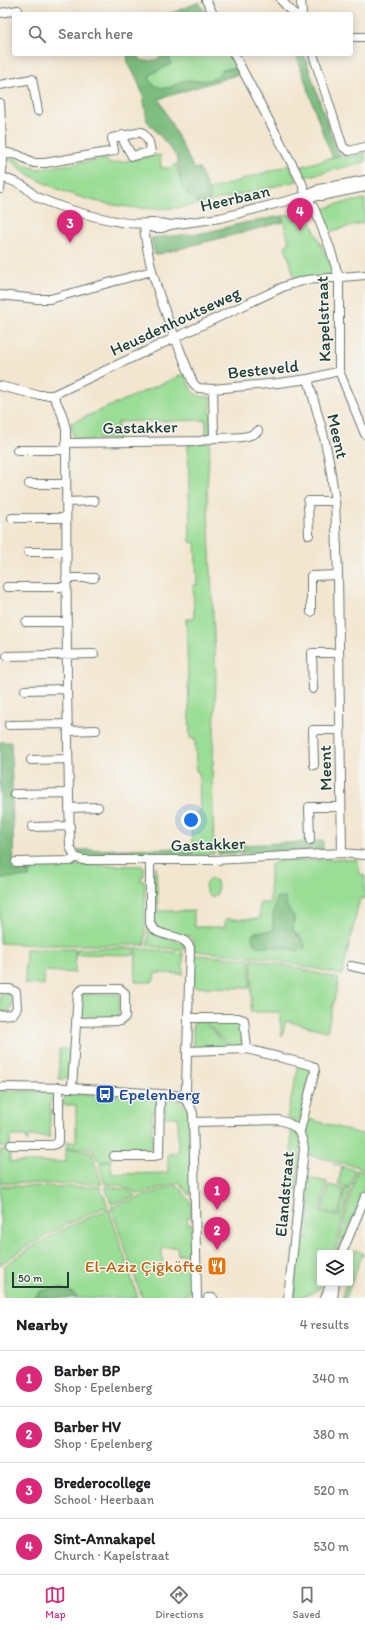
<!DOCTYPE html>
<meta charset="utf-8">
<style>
:root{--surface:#fff;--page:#f2f2f2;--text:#202124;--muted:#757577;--line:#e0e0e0;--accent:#db2777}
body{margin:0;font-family:Itim,sans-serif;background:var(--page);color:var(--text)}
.controls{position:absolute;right:12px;bottom:12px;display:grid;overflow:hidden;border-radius:4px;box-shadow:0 2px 10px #0003}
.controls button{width:36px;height:36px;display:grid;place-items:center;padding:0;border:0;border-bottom:1px solid var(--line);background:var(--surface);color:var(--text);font:20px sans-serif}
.scale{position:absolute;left:12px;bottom:10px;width:57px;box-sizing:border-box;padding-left:4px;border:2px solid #1f3d34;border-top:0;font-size:11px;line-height:14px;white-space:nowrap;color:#1f3d34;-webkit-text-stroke:3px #f6f6f2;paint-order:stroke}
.you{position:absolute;left:191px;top:820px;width:14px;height:14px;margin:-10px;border:3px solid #fff;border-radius:50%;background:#1a73e8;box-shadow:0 0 0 6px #1a73e833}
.badge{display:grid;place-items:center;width:26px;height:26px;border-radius:50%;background:var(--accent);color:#fff;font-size:13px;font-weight:700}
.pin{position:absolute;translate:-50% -33px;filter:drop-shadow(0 1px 2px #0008)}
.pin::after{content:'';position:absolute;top:21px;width:14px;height:12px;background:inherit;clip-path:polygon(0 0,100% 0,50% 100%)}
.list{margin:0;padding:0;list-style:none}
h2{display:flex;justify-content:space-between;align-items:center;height:52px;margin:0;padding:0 16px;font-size:17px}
h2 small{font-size:13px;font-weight:400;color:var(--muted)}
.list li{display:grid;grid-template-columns:26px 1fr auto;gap:12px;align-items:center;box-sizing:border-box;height:56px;padding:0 16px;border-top:1px solid var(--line)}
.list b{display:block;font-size:15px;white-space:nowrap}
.list p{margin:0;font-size:13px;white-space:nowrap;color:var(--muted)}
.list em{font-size:13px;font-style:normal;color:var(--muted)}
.icon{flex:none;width:22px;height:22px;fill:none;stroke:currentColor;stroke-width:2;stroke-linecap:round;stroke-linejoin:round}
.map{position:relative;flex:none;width:365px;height:1298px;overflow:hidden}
.search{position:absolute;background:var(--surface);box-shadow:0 2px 10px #0003;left:12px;right:12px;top:12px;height:44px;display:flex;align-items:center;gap:10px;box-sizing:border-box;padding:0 14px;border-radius:4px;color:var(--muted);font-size:15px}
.sheet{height:276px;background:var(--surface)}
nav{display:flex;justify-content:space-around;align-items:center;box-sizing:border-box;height:56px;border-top:1px solid var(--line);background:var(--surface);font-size:11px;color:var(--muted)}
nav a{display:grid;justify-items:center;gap:2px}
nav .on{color:var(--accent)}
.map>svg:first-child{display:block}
</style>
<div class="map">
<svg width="365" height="1298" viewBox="0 0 365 1298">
<rect width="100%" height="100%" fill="#f6f6f2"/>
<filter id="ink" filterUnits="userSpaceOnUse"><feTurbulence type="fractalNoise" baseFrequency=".025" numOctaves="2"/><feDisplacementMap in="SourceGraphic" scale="8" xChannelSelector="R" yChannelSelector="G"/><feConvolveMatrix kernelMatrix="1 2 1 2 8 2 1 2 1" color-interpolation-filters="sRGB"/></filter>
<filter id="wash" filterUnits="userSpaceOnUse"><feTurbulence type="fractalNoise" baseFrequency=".012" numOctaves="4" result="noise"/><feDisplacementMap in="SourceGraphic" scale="16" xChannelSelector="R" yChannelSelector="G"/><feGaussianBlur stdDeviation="0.9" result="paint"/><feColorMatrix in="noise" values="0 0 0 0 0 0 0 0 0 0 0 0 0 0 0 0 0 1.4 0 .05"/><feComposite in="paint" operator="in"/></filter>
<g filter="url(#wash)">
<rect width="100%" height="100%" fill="#f3e6d0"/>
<path fill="#9add95" stroke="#5c8d64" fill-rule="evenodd" d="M168 54H228L236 68H228L216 78 209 80 184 81 166 89 157 87 151 83 149 78 151 74 171 64Z
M365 152V162L305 177 300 167 341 155C349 160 357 155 365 152Z
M160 155 161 168H170L176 164C179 181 185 194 200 204 142 218 53 200 9 159L10 157C20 160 28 168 38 169L107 159 109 164Z
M289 165 297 181 208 202 210 199 209 190Z
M365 199V222L329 232 321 210 338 204Z
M295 214H307L332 269 333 274 295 279 285 246 289 242 282 216Z
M184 374C191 389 191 397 210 397L211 434H206V420L118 422V439L76 440 73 437 71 423Z
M188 443H210L207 489 216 677 213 766H212L214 854 192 855 191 814 200 813 199 772 196 771 195 738H190L186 619 194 618 193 585H197L195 543 190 542Z
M333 859 358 860 360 874 365 876V899L360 898 342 975 268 958 194 951C194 943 194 937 185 935L184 937 158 929 154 923V869L156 866 158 911H194V927H225V919H260L259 903H270V866L274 862ZM285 898 286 905 294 920 293 931 302 938 299 951 277 947 255 932 273 931Z
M84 865 141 866 144 867V876L141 877V881H145V945H38L0 943V878L29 877V871L41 866Z
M210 879 215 880 218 884 217 894 212 897 209 896 206 892 205 884Z
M148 925C153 938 171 939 184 943V950L148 946Z
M97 948H134V955L76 954V949Z
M136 948 183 953V974L155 973 154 980H152V982H135Z
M26 949H75V973L44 971V985L25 984Z
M195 955 250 959V988L194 987Z
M252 959 286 965 339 979 327 1031 286 1021 282 1037 279 1012H251Z
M0 994H12V1007L10 1011 0 1012Z
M86 994H120L118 1017 114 1018 84 1019 81 1017C78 1011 79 1001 82 995Z
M196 1021H203L229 1048H193V1022Z
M205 1021 239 1022 242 1024 243 1042 242 1045 231 1048Z
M59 1049H70L68 1079H59Z
M299 1064 309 1067 311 1070 299 1124 287 1117Z
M0 1091H55L56 1101H50V1110H56V1112H50V1137L29 1136 28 1141H27L26 1136H10V1147H0Z
M66 1091 82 1092V1095H94L95 1097 106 1096V1094L157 1098 156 1113H152V1122H157V1124H152V1148H131L130 1153H128V1148H112V1159L100 1162 97 1160 92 1148H66V1142H76V1105H63L64 1098Z
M165 1098 180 1101 188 1110 191 1195 188 1194 179 1182 139 1194 120 1185 105 1184 99 1166 101 1163 111 1161 112 1174 168 1173V1154L178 1153V1117H165Z
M309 1119 365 1135V1171L355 1166 308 1155C310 1140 305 1133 309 1119Z
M291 1126 298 1134 301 1147 296 1191H292Z
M66 1149 91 1151 102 1184 0 1183V1150H10V1162H66Z
M333 1164 355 1170 351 1186 349 1185 348 1187 338 1184 342 1167Z
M357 1170 365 1173V1189L338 1253H336Z
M306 1177 327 1182 320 1212 339 1217 346 1188 350 1189 334 1253H320V1283H322L320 1288C312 1293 303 1298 294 1298L300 1238 307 1239 310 1200 304 1199Z
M176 1185C184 1189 184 1197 191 1201V1217H187L188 1224H192V1254L178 1255 177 1247 162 1248 163 1266 164 1268 186 1267 187 1257H192V1289L187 1295 184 1296 142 1298 111 1207Z
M329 1185 344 1189 338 1215 322 1211Z
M0 1186 100 1187 108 1206C70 1221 33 1241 0 1265Z
M106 1186 127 1190 136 1196 111 1204 105 1187Z
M109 1209 138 1298H78L73 1293 36 1295 35 1298H4V1266C36 1243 72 1223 109 1209Z
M355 1250 363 1253 346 1297 347 1298H343V1294L346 1283H350V1268Z"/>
<path fill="#7bbc7e" stroke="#4d7c59" d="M199 2 206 14H169Z
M127 54H137L141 60C145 61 151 62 155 60 160 58 162 54 168 54L171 64 151 74 149 78 151 83C159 88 165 90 174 86 177 84 179 82 182 81 196 79 213 86 222 70L236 68 239 74 159 99 194 169 199 168 211 196 208 202 200 204 190 197 183 189 176 156 167 144 147 121 143 95 136 77 128 64Z
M296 54H304L332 138 337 150 341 155 333 158 323 134Z
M282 216 283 222 155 255 151 238 203 233 244 223Z
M0 742H11L14 871H29V877L0 878Z
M323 841V849L218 854V846Z
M192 848V855L82 856 77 850Z
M276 898H285L286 905 294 917 293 931 304 942 305 949 299 951 284 947 257 946 253 943 252 935 255 932 273 931V916Z
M61 1288 73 1293 78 1298H35C39 1288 52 1289 61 1288Z"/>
</g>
<g filter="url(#ink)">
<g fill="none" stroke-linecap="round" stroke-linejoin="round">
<g stroke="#69786b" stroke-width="10">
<path id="minor" d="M206 0 213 14
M281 0 294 14
M301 0 302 14
M0 13 18 10V14
M351 37H365
M234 54 302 183 306 196 314 208 330 248 339 278V371L365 434
M313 54 343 147 349 151 365 147
M0 85 32 79 38 111
M0 103 3 160 0 189
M2 152 18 155 34 163H45L114 151 112 138 142 132 149 142 151 152 132 156 124 142 123 135
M0 176C8 180 18 182 25 187 29 190 32 194 37 197 63 209 93 217 121 222 138 226 154 220 170 225
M309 196H321L365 187
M144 224C148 279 174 333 193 383L198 388 213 389 278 383 308 379 339 371
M144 224 154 228H162L170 225 220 218 306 196 319 189 365 180
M0 295 37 299H50L152 271
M308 379 323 433 329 460 335 501 338 575 342 853 365 855
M0 386 37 395H53L285 286 306 280 365 275
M213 389 214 438C227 437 248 440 258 431
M53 395 62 414 66 429 67 689 70 847 75 857 83 860H214L342 853
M66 443 200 441 214 438
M17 450H66
M29 484H66
M66 502 94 501
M12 518H66
M309 535 308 501H335
M28 552H66
M66 578H94
M7 587H66
M311 612V576L338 575
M26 622H67
M7 656 94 654
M313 689 312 653H339
M25 690 67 689
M9 725 68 724
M68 731 96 730
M31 760 68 759
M314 765 313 730H340
M14 794 69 793
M69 808 98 807
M32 827 70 826
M310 840 309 807H341
M150 861V923C156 940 183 931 190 948L186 1089 183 1097
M16 862 71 861 75 857
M351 966 365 969
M0 989H10L16 992 17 1008 13 1014 0 1015
M247 1049 310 1065 314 1067 315 1071 300 1131
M187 1051 247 1049 244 1020 238 1018H188
M0 1087 72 1088 175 1095C185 1098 189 1102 193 1113L197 1298
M72 1088 78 993 83 989H120L125 993V1017L120 1021 76 1022
M193 1122 279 1120C296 1124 302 1132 304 1149L288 1298
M11 1145H53L57 1143 59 1140V1087
M114 1156H153L159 1155 160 1094
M342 1253 365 1197
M208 1298H213
M325 1298 331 1283
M333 1298 335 1283"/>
</g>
<use href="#minor" stroke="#fff" stroke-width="8"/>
</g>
</g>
<defs>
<g id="bus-square" transform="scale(1)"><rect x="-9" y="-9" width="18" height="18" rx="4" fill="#1a4fb4" stroke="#f6f6f2"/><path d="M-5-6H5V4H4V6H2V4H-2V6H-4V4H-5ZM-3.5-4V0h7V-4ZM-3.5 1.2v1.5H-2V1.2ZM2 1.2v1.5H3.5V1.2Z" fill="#fff"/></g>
<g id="restaurant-square" transform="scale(1)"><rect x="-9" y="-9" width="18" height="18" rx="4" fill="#e8710a" stroke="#f6f6f2"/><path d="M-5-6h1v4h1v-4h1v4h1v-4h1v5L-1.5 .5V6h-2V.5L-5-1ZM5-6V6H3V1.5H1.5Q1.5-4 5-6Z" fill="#fff"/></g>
</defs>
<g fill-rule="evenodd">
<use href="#bus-square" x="105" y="1094"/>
<use href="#restaurant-square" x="217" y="1266"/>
</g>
<g text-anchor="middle" stroke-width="3" stroke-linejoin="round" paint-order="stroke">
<g font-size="17" fill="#1f3d34" stroke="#f6f6f2">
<text transform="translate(235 198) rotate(-13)" y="6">Heerbaan</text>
<text transform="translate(323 319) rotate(-92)" y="6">Kapelstraat</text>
<text transform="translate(175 321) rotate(-25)" y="6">Heusdenhoutseweg</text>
<text transform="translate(263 369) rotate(-6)" y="6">Besteveld</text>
<text transform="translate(140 427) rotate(-1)" y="6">Gastakker</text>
<text transform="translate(338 436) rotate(77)" y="6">Meent</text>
<text transform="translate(325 768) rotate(-91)" y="6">Meent</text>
<text transform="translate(208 844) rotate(-2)" y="6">Gastakker</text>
<text transform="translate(284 1194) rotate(-85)" y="6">Elandstraat</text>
</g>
<g font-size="17" fill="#164399" stroke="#f6f6f2" text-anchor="start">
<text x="119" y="1100">Epelenberg</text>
</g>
<g font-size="17" fill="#c56008" stroke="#f6f6f2" text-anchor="end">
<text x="203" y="1272">El-Aziz Çiğköfte</text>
</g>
</g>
</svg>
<div class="controls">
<button><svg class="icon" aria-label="layers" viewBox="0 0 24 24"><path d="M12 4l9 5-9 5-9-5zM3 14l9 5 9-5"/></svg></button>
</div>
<div class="scale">50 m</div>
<div class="you"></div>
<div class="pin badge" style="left:217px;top:1210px">1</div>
<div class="pin badge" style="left:217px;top:1250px">2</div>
<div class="pin badge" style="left:70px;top:243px">3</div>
<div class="pin badge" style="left:300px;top:231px">4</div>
<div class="search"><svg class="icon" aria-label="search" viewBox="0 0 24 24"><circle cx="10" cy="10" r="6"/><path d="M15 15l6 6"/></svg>Search here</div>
</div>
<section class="sheet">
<h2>Nearby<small>4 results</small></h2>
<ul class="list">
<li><span class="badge">1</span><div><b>Barber BP</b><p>Shop · Epelenberg</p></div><em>340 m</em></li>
<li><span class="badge">2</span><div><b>Barber HV</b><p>Shop · Epelenberg</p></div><em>380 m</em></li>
<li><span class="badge">3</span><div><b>Brederocollege</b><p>School · Heerbaan</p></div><em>520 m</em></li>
<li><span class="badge">4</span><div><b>Sint-Annakapel</b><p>Church · Kapelstraat</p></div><em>530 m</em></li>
</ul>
</section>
<nav>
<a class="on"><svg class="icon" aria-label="map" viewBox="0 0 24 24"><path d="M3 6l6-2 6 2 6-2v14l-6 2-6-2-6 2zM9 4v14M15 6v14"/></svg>Map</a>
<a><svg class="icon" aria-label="directions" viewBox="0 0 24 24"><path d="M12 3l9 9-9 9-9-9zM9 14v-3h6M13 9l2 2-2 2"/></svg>Directions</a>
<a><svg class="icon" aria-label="saved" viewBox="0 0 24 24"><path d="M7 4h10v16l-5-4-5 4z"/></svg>Saved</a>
</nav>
